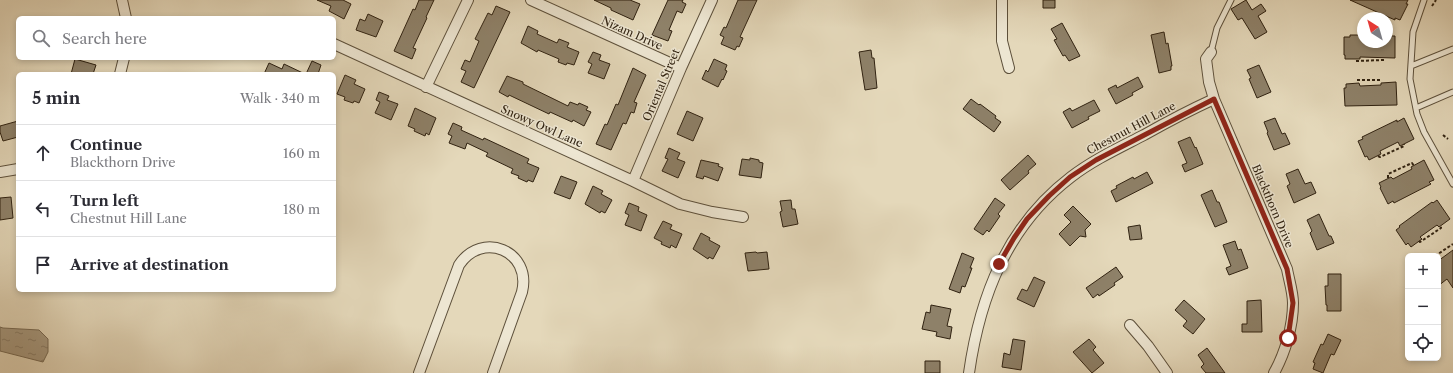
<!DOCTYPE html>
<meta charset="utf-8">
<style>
:root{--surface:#fff;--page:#f7f7f7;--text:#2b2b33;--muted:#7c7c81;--line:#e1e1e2}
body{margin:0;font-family:"Libre Caslon Text",serif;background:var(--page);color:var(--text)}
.controls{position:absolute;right:12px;bottom:12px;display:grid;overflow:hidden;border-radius:6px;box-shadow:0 2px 6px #0003}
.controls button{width:36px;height:36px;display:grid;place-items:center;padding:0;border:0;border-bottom:1px solid var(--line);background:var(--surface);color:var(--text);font:20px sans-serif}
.compass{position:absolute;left:1357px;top:12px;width:36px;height:36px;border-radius:50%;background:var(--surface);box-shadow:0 2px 6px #0003;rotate:323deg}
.stop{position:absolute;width:12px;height:12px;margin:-9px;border:3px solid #8f2418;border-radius:50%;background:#fff}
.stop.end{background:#8f2418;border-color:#fff;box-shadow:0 1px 4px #0008}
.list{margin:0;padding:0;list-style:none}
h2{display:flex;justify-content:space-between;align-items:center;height:52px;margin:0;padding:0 16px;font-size:17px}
h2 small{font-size:13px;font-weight:400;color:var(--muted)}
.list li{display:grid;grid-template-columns:26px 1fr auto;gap:12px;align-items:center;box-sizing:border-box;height:56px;padding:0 16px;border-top:1px solid var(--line)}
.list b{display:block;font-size:15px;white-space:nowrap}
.list p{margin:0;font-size:13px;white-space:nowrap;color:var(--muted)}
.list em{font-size:13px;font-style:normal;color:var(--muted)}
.icon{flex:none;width:22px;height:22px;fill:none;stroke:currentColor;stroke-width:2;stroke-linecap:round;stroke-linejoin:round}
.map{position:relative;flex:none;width:1453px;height:373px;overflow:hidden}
.search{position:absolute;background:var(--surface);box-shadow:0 2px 6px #0003;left:16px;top:16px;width:320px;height:44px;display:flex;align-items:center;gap:10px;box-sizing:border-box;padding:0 14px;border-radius:6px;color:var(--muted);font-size:15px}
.panel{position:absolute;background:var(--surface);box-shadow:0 2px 6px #0003;left:16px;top:72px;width:320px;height:220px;border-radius:6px}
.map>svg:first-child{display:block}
</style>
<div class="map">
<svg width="1453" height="373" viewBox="0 0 1453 373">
<defs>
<pattern id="water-ripples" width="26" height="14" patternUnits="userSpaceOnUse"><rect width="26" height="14" fill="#a79a81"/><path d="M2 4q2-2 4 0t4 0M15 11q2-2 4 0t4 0" fill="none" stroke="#887d68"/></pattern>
</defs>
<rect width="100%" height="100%" fill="#e4d8ba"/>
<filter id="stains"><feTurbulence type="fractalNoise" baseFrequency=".005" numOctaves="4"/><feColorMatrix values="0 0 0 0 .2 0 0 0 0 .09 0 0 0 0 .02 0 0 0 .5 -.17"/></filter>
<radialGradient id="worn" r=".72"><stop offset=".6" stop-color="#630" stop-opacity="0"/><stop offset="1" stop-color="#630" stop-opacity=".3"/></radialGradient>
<path fill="url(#water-ripples)" stroke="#776a54" d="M0 327 3 328 39 330 48 339V352L43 362 0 351Z"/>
<path fill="#8e8169" stroke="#302211" d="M317 0H343L351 4 344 19 329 11 331 6Z
M419 0H434L426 17 427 18 413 48 416 49 412 59 394 51 413 9 415 10Z
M594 0H630L640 4 633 20 611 10V8Z
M668 0H683L682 2 686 4 682 13 677 11 669 30 672 31 668 41 652 35Z
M738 0H757L740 37 743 38 739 47 737 46 735 50 721 44 724 37 720 35 724 27 726 28Z
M1043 0H1055V8H1043Z
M1246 0 1252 10 1261 4 1266 11 1258 16 1267 32 1255 39 1242 18 1238 20 1231 9Z
M1350 0H1408L1406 4H1408L1400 20 1395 18V20Z
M496 6 510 12 474 88 461 82 466 71 461 69 465 60 470 62 479 41 475 39 488 13 492 15Z
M368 14 383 21 376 37 356 30 360 19 365 21Z
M1062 23 1080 56 1069 61 1065 55 1063 56 1054 40 1057 39 1051 29Z
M528 26 538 31 537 34 557 43 559 39 569 43 567 47 579 52 574 65 567 63 566 65 558 62 559 59 538 50 537 52 521 43Z
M1164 32 1166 44 1168 43 1172 66H1171V70L1159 73 1151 35Z
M1350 35H1363V42H1387V36H1395V58L1360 57V59H1345V55H1344V37H1350Z
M871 50 872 58H874L877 88 865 90 859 52Z
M593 52 601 55 599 60 610 64 604 79 588 73 592 64 588 62Z
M75 59 96 65 93 74H71Z
M714 59 727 65 725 70 727 71 723 80 722 79 718 87 702 79 706 70 708 72Z
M312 61 321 65 318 74H306Z
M269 63 282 69 284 64 305 74H264Z
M1259 65 1271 92 1257 98 1249 79 1251 78 1247 70Z
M633 68 646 75 634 102 637 103 634 113 631 112 626 124 623 123 611 150 596 144 605 124 607 125 616 104 618 105Z
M345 75 356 80 354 84 365 89 359 103 354 101 353 103 344 100 345 97 337 94Z
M507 76 523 82V84L568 106 570 102 578 105 579 103 588 107 586 110 591 112 584 126 573 120 572 122 550 112 549 114 509 95 508 97 499 92Z
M1138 77 1143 87 1132 93 1133 95 1116 104 1108 89 1116 85 1117 88Z
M1396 82 1397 105 1345 106 1344 88H1346V84L1359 83 1360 86 1381 85V83Z
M379 92 389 96 387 100 398 104 391 120 375 113 380 102 376 100Z
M971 99 979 105 980 104 996 116 995 118 1001 122 994 132 963 109Z
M1094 100 1100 111 1088 117 1089 119 1072 128 1063 112 1070 108 1072 111Z
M415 108 436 118 429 135 426 133 425 136 414 131 415 129 408 126Z
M687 111 703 118 693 141 677 134Z
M1275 118 1282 134 1285 133 1290 144 1274 150 1267 133 1268 132 1264 122Z
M1404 118 1414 139 1400 146 1398 142 1380 151 1381 154 1369 160 1367 156 1365 157 1358 141 1363 139 1362 137 1397 120V122Z
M18 121V137L3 141 0 132V126Z
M453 123 462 127 461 130 483 140 484 138 529 159 527 163 539 168 533 182 528 180 527 182 518 178 519 176 511 173 513 169 486 156 488 153 467 143 465 149 449 143 452 136 448 134Z
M1190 137 1195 148 1196 147 1203 164 1185 172 1182 165 1187 163 1178 142Z
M669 148 680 153 677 159 685 162 678 178 662 171 668 159 665 158Z
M1028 155 1036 164 1028 171 1029 173 1010 190 1001 180Z
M750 158 759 160V162L763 163 761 178 739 175 742 159 750 160Z
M701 160 719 164 718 166 723 168 718 181 704 176 703 179 696 177Z
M1424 160 1434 180 1429 182 1431 184 1394 203 1393 201 1388 204 1380 188 1381 187 1379 183 1391 177 1393 179 1412 169 1411 167Z
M1298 169 1305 184 1311 182 1316 193 1294 203 1287 186 1290 184 1286 174Z
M1147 172 1153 183 1116 202 1111 191 1117 188 1116 186 1133 177 1134 179Z
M561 176 577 182 570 199 554 193Z
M593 186 603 191 601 194 612 200 605 213 601 211 600 213 585 204Z
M1212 190 1217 202H1219L1227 222 1215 227 1201 195Z
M11 197 13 218 0 220V198Z
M995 198 1005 205 998 214 1000 216 989 232 987 230 983 235 974 229Z
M791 200 792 209H795L798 224 783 227 780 212 782 211 780 201Z
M1437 200 1450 219 1439 227 1437 225 1420 237 1422 239 1411 247 1408 243 1406 245 1396 230 1400 227 1399 226 1432 202 1433 203Z
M629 203 639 207 638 211 647 215 641 231 625 225 629 215 625 213Z
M1073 206 1091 224 1085 230 1086 237 1080 236 1070 246 1059 234 1071 222 1064 215Z
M1319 214 1329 236H1331L1334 243 1317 250 1310 233 1312 231 1307 220Z
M663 221 672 225 670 229 682 234 676 248 671 245 670 248 661 244 662 242 654 238Z
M1140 225 1142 239 1130 240 1128 227Z
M701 233 710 238 709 240 720 246 713 259 709 257 708 259 693 249Z
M1235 241 1238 250 1241 249 1248 268 1229 275 1226 268 1231 266 1223 245Z
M1453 250V288L1447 279 1438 286V261Z
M756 252 757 253 767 252 769 269 748 271 745 253Z
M962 253 974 258 970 268H972L965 287 962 286 960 293 949 289Z
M1116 267 1123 277 1114 283 1115 285 1099 296 1098 294 1093 298 1086 288Z
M1328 274H1341V311H1327V305H1326L1325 286H1328Z
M1034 277 1045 282 1034 307 1017 299 1022 289 1027 291Z
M1184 300 1205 319 1193 334 1183 326 1187 321 1175 310Z
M1261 300 1262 332H1242V324H1247V301Z
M931 305 951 309 947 326 952 327 950 339 936 336 937 332 922 329 926 312 930 313Z
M1328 334 1341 340 1334 355 1331 354 1323 373 1313 369 1315 363 1313 362 1321 344 1323 345Z
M1013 339 1025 341 1021 370 1002 367 1004 353 1010 355Z
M1089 339 1096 347 1093 350 1104 363 1092 373 1073 352Z
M1207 348 1225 373H1206L1201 367 1204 364 1198 355Z
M925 361H940V373H925Z"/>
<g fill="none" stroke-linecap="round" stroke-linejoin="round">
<g stroke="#5d503b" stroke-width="7">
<path id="service" d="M1424 0 1413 32 1410 79 1417 114 1424 132 1453 184
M1211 52 1217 28 1231 0
M1411 66 1453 49
M1416 108 1453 92"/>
</g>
<g stroke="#5d503b" stroke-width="12">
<path id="minor" d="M122 0 126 18
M531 0 681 68
M1002 0V41L1009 68
M334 44 633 181 680 204 712 212 743 217
M1211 52 1206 59 1209 82 1214 99 1287 269C1289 280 1293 292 1293 303 1293 327 1285 353 1274 373
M120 74 124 58
M426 87 468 0
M0 172 18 169
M633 181 681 68 712 0
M1130 325 1148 346 1167 373
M419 373 459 265C482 230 532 251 522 292L493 373
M969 373C980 296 1007 226 1071 177 1093 160 1119 148 1144 135 1167 122 1190 110 1214 99"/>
</g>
<path stroke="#302211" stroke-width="2" stroke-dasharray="3 2" stroke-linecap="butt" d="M1432 6 1436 0
M1356 61 1384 60
M1357 80H1382
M1443 135 1448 139
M1378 156 1380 157 1404 146V144
M1388 178V174L1412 163 1414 166
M1419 241 1420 242 1441 228V225
M1435 256 1453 244"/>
<use href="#service" stroke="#ede6d2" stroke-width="5"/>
<use href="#minor" stroke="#ede6d2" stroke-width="10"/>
</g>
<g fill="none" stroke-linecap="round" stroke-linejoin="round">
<path stroke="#8f2418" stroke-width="5" d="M999 264 1014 238 1027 219 1049 196 1070 177 1096 160 1214 99 1287 269 1293 303 1288 338"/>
</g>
<g text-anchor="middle" stroke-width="3" stroke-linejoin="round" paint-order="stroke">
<g font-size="11" fill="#302211" stroke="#ede6d2">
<text transform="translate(632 33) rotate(24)" y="4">Nizam Drive</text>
<text transform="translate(661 85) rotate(-67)" y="4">Oriental Street</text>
<text transform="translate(542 126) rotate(24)" y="4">Snowy Owl Lane</text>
<text transform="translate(1131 128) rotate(-28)" y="4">Chestnut Hill Lane</text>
<text transform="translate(1273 206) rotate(67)" y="4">Blackthorn Drive</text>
</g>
</g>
<rect width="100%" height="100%" filter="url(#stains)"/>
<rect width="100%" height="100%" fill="url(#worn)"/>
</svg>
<div class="controls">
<button>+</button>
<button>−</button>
<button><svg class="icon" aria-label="locate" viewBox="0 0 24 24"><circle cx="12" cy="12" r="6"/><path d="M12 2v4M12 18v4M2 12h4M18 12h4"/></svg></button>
</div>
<svg class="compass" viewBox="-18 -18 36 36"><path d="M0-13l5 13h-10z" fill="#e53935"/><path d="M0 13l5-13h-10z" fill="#7c7c81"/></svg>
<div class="stop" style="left:1288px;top:338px"></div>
<div class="stop end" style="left:999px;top:264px"></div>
<div class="search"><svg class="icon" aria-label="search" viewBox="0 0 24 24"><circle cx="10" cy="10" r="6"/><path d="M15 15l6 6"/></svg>Search here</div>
<section class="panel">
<h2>5 min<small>Walk · 340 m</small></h2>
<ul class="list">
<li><svg class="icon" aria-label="ahead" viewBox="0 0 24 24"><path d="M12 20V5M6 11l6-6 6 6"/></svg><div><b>Continue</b><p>Blackthorn Drive</p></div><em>160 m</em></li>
<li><svg class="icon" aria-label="left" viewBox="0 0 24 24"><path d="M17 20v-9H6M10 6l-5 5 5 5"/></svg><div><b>Turn left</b><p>Chestnut Hill Lane</p></div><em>180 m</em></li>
<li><svg class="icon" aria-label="arrive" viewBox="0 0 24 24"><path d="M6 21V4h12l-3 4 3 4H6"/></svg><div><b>Arrive at destination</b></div></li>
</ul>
</section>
</div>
